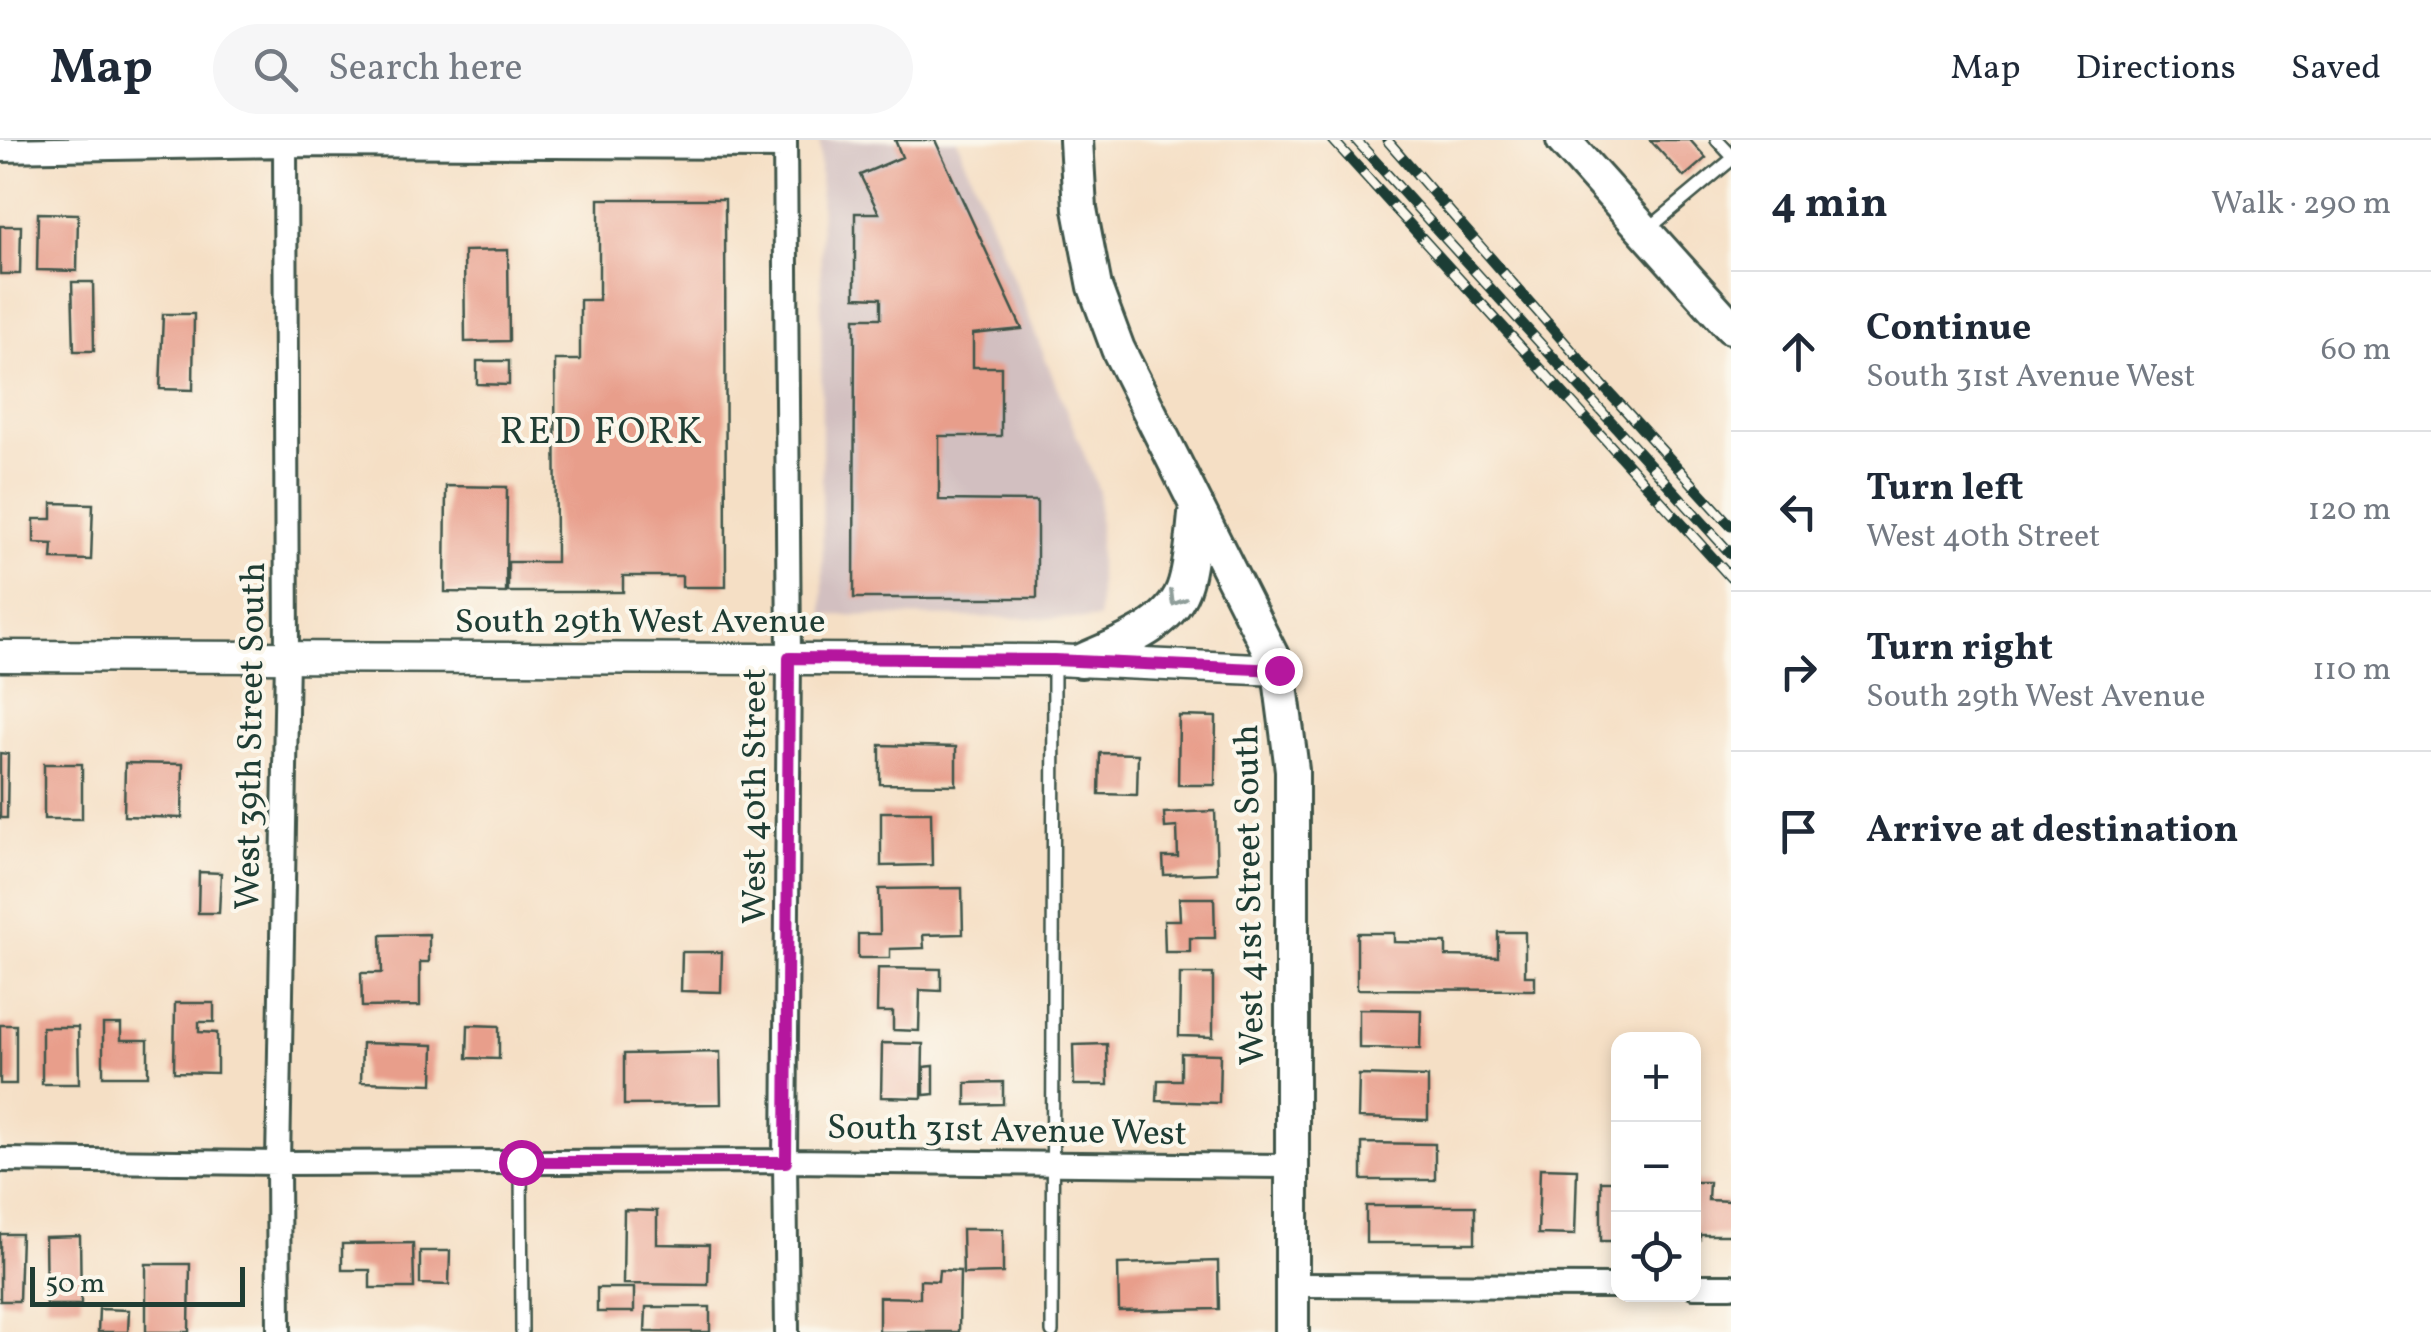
<!DOCTYPE html>
<meta charset="utf-8">
<style>
:root{--surface:#fff;--page:#f6f6f7;--text:#1f2937;--muted:#747a83;--line:#e0e1e3}
body{margin:0;font-family:Vollkorn,serif;background:var(--page);color:var(--text)}
.controls{position:absolute;right:30px;bottom:30px;display:grid;overflow:hidden;border-radius:20px;box-shadow:0 5px 15px #0003}
.controls button{width:90px;height:90px;display:grid;place-items:center;padding:0;border:0;border-bottom:2px solid var(--line);background:var(--surface);color:var(--text);font:50px sans-serif}
.scale{position:absolute;left:30px;bottom:25px;width:215px;box-sizing:border-box;padding-left:10px;border:5px solid #1f3d34;border-top:0;font-size:28px;line-height:35px;white-space:nowrap;color:#1f3d34;-webkit-text-stroke:8px #fbf7ec;paint-order:stroke}
.stop{position:absolute;width:30px;height:30px;margin:-22px;border:8px solid #b5179e;border-radius:50%;background:#fff}
.stop.end{background:#b5179e;border-color:#fff;box-shadow:0 2px 10px #0008}
.list{margin:0;padding:0;list-style:none}
h2{display:flex;justify-content:space-between;align-items:center;height:130px;margin:0;padding:0 40px;font-size:42px}
h2 small{font-size:32px;font-weight:400;color:var(--muted)}
.list li{display:grid;grid-template-columns:65px 1fr auto;gap:30px;align-items:center;box-sizing:border-box;height:160px;padding:0 40px;border-top:2px solid var(--line)}
.list b{display:block;font-size:38px;white-space:nowrap}
.list p{margin:0;font-size:32px;white-space:nowrap;color:var(--muted)}
.list em{font-size:32px;font-style:normal;color:var(--muted)}
.icon{flex:none;width:55px;height:55px;fill:none;stroke:currentColor;stroke-width:2;stroke-linecap:round;stroke-linejoin:round}
.map{position:relative;flex:none;width:1731px;height:1192px;overflow:hidden}
header{display:flex;align-items:center;gap:60px;box-sizing:border-box;height:140px;padding:0 50px;background:var(--surface);border-bottom:2px solid var(--line)}
header strong{font-size:48px}
nav{display:flex;gap:55px;margin-inline-start:auto;font-size:35px}
.search{width:700px;height:90px;background:var(--page);display:flex;align-items:center;gap:25px;box-sizing:border-box;padding:0 35px;border-radius:55px;color:var(--muted);font-size:38px}
main{display:flex}
aside{flex:1;background:var(--surface)}
.map>svg:first-child{display:block}
</style>
<header>
<strong>Map</strong>
<div class="search"><svg class="icon" aria-label="search" viewBox="0 0 24 24"><circle cx="10" cy="10" r="6"/><path d="M15 15l6 6"/></svg>Search here</div>
<nav><a>Map</a><a>Directions</a><a>Saved</a></nav>
</header>
<main>
<div class="map">
<svg width="1731" height="1192" viewBox="0 0 1731 1192">
<rect width="100%" height="100%" fill="#fbf7ec"/>
<filter id="ink" filterUnits="userSpaceOnUse"><feTurbulence type="fractalNoise" baseFrequency=".01" numOctaves="2"/><feDisplacementMap in="SourceGraphic" scale="20" xChannelSelector="R" yChannelSelector="G"/><feConvolveMatrix kernelMatrix="1 2 1 2 8 2 1 2 1" color-interpolation-filters="sRGB"/></filter>
<filter id="wash" filterUnits="userSpaceOnUse"><feTurbulence type="fractalNoise" baseFrequency=".0048" numOctaves="4" result="noise"/><feDisplacementMap in="SourceGraphic" scale="40" xChannelSelector="R" yChannelSelector="G"/><feGaussianBlur stdDeviation="2.25" result="paint"/><feColorMatrix in="noise" values="0 0 0 0 0 0 0 0 0 0 0 0 0 0 0 0 0 1.4 0 .05"/><feComposite in="paint" operator="in"/></filter>
<g filter="url(#wash)">
<rect width="100%" height="100%" fill="#f5dfc5"/>
<path fill="#d2bfc0" d="M820 0H957L1099 351V479L823 475Z"/>
<g id="blocks">
<path fill="#e89e8b" d="M895 0H935L1022 189 973 194V227H1001V296H939V360L1037 361V458H854L855 178H881V158L855 157V73H879L860 35 902 17Z
M1650 0H1690L1706 18 1684 37Z
M599 59H725L726 447H682V436H623V452H508V422H556L555 220H580V160H599Z
M38 73 78 74 77 131 37 130Z
M0 86H21L20 134H0Z
M508 110 509 201 465 202 464 111Z
M72 142H93L94 211H74Z
M163 174H194L193 250 160 249Z
M477 221H509V245L477 244Z
M446 346 507 347 506 453 445 452Z
M52 363 93 364 91 420 52 419 53 404 34 403V379H52Z
M1179 576 1216 577 1215 645H1178Z
M880 605 956 607V645L880 644Z
M0 613 8 614 7 678H0Z
M1100 613 1138 614 1137 655 1099 654Z
M125 623 183 624 182 678 124 676Z
M44 624H82V679H44Z
M1215 671 1217 733 1164 735 1163 717H1178L1177 687 1165 688 1164 673Z
M881 672H931L932 725 881 726Z
M199 732 221 733 219 773H198Z
M962 748 963 794 923 795 924 808 890 809V818H858V794H880L879 749Z
M1179 758H1214L1215 798H1190V812H1165L1164 780H1180Z
M1498 792H1525V836H1535V850L1357 849V793H1394V802L1446 803V816L1498 817Z
M429 794V822H420V866L362 867 361 833H382L381 795Z
M682 812H722L721 852 681 851Z
M878 828 941 829V851L920 850 919 891 893 890V872H877Z
M1180 834H1213V897L1179 896Z
M175 863H214V882H199V892L217 893V933L174 932Z
M1359 869 1421 870 1420 909 1359 908Z
M103 884H121V900H148V936H103Z
M0 885H16V944H0Z
M468 885 499 886V919L467 918Z
M42 887H78L79 944H42Z
M362 903 434 905 433 944 361 942Z
M882 903 923 904 922 958 881 957Z
M1107 904 1108 945H1074L1073 905Z
M720 912 721 964 624 965V914Z
M1181 913 1220 914 1219 963 1157 961 1158 940H1181Z
M934 926V954L924 955V927Z
M1359 935 1428 937V980L1358 978Z
M1003 942V964L966 965V943Z
M1362 1003 1435 1004V1040H1362Z
M1540 1028 1577 1029 1575 1095 1538 1094Z
M1601 1041H1618V1101H1601Z
M1694 1042H1709L1708 1060 1731 1061V1095H1700V1100H1694Z
M1366 1066H1475V1103H1366Z
M624 1070 657 1071V1104L709 1105 708 1145 623 1144Z
M962 1089H1003V1133L963 1134Z
M0 1094H21L19 1161H0Z
M80 1096 81 1165H46L45 1097Z
M413 1103 414 1148H370V1130H342V1104Z
M420 1111H450L449 1145 420 1144Z
M1218 1121 1219 1169 1119 1171 1118 1124Z
M146 1124H190L189 1192H146Z
M939 1130 960 1131 959 1192H879V1157L920 1158V1140L938 1141Z
M597 1148H634V1172H597Z
M646 1167H710V1192H645Z
M99 1169 129 1170 128 1192H98Z"/>
</g>
</g>
<g filter="url(#ink)">
<use href="#blocks" fill-opacity="0" stroke="#3f554a" stroke-width="2.5"/>
<g fill="none" stroke-linecap="round" stroke-linejoin="round">
<g stroke="#3f554a" stroke-width="16">
<path id="service" d="M1717 0 1731 15
M1646 91 1731 20
M521 1022 522 1192
M1052 1192 1054 524"/>
</g>
<g stroke="#3f554a" stroke-width="28">
<path id="minor" d="M785 0 789 517 785 1021 787 1192
M0 10 285 5 785 7
M0 1020 278 1023 785 1021 1292 1026
M1292 1145 1618 1146
M1694 1146H1731
M279 1192 278 1023 287 516 285 0"/>
</g>
<g stroke="#3f554a" stroke-width="35">
<path id="tertiary" d="M0 516 1054 520 1279 530"/>
</g>
<g stroke="#3f554a" stroke-width="38">
<path id="secondary" d="M1076 0 1080 69 1095 147 1118 209 1279 530 1292 630V1192
M1563 0 1731 187
M1081 521C1118 504 1173 487 1185 443 1192 419 1193 391 1196 365"/>
</g>
<use href="#service" stroke="#fff" stroke-width="11"/>
<use href="#minor" stroke="#fff" stroke-width="22"/>
<use href="#tertiary" stroke="#fff" stroke-width="30"/>
<use href="#secondary" stroke="#fff" stroke-width="32"/>
<g stroke="#1f3d34" stroke-width="11">
<path id="rail" d="M1333 0 1731 438
M1356 0 1731 414
M1387 0 1595 237 1731 386"/>
</g>
<use href="#rail" stroke="#fbf7ec" stroke-width="8" stroke-dasharray="22" stroke-linecap="butt"/>
</g>
<defs><path id="oneway-chevron" d="M-2-3.5L2.5 0L-2 3.5" fill="none" stroke-width="1.6" stroke-linecap="round" stroke-linejoin="round" transform="scale(2.5)"/></defs>
<use stroke="#8f9e9a" href="#oneway-chevron" transform="translate(1176 459) rotate(121)"/>
</g>
<g fill="none" stroke-linecap="round" stroke-linejoin="round" filter="url(#ink)">
<path stroke="#b5179e" stroke-width="12" d="M521 1022H786L789 518 1054 520 1279 530"/>
</g>
<g text-anchor="middle" stroke-width="8" stroke-linejoin="round" paint-order="stroke">
<g font-size="35" fill="#1f3d34" stroke="#fbf7ec">
<text x="640" y="492">South 29th West Avenue</text>
<text transform="translate(249 596) rotate(-89)" y="12">West 39th Street South</text>
<text transform="translate(753 656) rotate(-90)" y="12">West 40th Street</text>
<text transform="translate(1248 755) rotate(-91)" y="12">West 41st Street South</text>
<text transform="translate(1007 989) rotate(1)" y="12">South 31st Avenue West</text>
</g>
<g font-size="38" letter-spacing="2.5" fill="#1f3d34" stroke="#fbf7ec">
<text x="602" y="303">RED FORK</text>
</g>
</g>
</svg>
<div class="controls">
<button>+</button>
<button>−</button>
<button><svg class="icon" aria-label="locate" viewBox="0 0 24 24"><circle cx="12" cy="12" r="6"/><path d="M12 2v4M12 18v4M2 12h4M18 12h4"/></svg></button>
</div>
<div class="scale">50 m</div>
<div class="stop" style="left:521px;top:1022px"></div>
<div class="stop end" style="left:1279px;top:530px"></div>
</div>
<aside>
<h2>4 min<small>Walk · 290 m</small></h2>
<ul class="list">
<li><svg class="icon" aria-label="ahead" viewBox="0 0 24 24"><path d="M12 20V5M6 11l6-6 6 6"/></svg><div><b>Continue</b><p>South 31st Avenue West</p></div><em>60 m</em></li>
<li><svg class="icon" aria-label="left" viewBox="0 0 24 24"><path d="M17 20v-9H6M10 6l-5 5 5 5"/></svg><div><b>Turn left</b><p>West 40th Street</p></div><em>120 m</em></li>
<li><svg class="icon" aria-label="right" viewBox="0 0 24 24"><path d="M7 20v-9h11M14 6l5 5-5 5"/></svg><div><b>Turn right</b><p>South 29th West Avenue</p></div><em>110 m</em></li>
<li><svg class="icon" aria-label="arrive" viewBox="0 0 24 24"><path d="M6 21V4h12l-3 4 3 4H6"/></svg><div><b>Arrive at destination</b></div></li>
</ul>
</aside>
</main>
